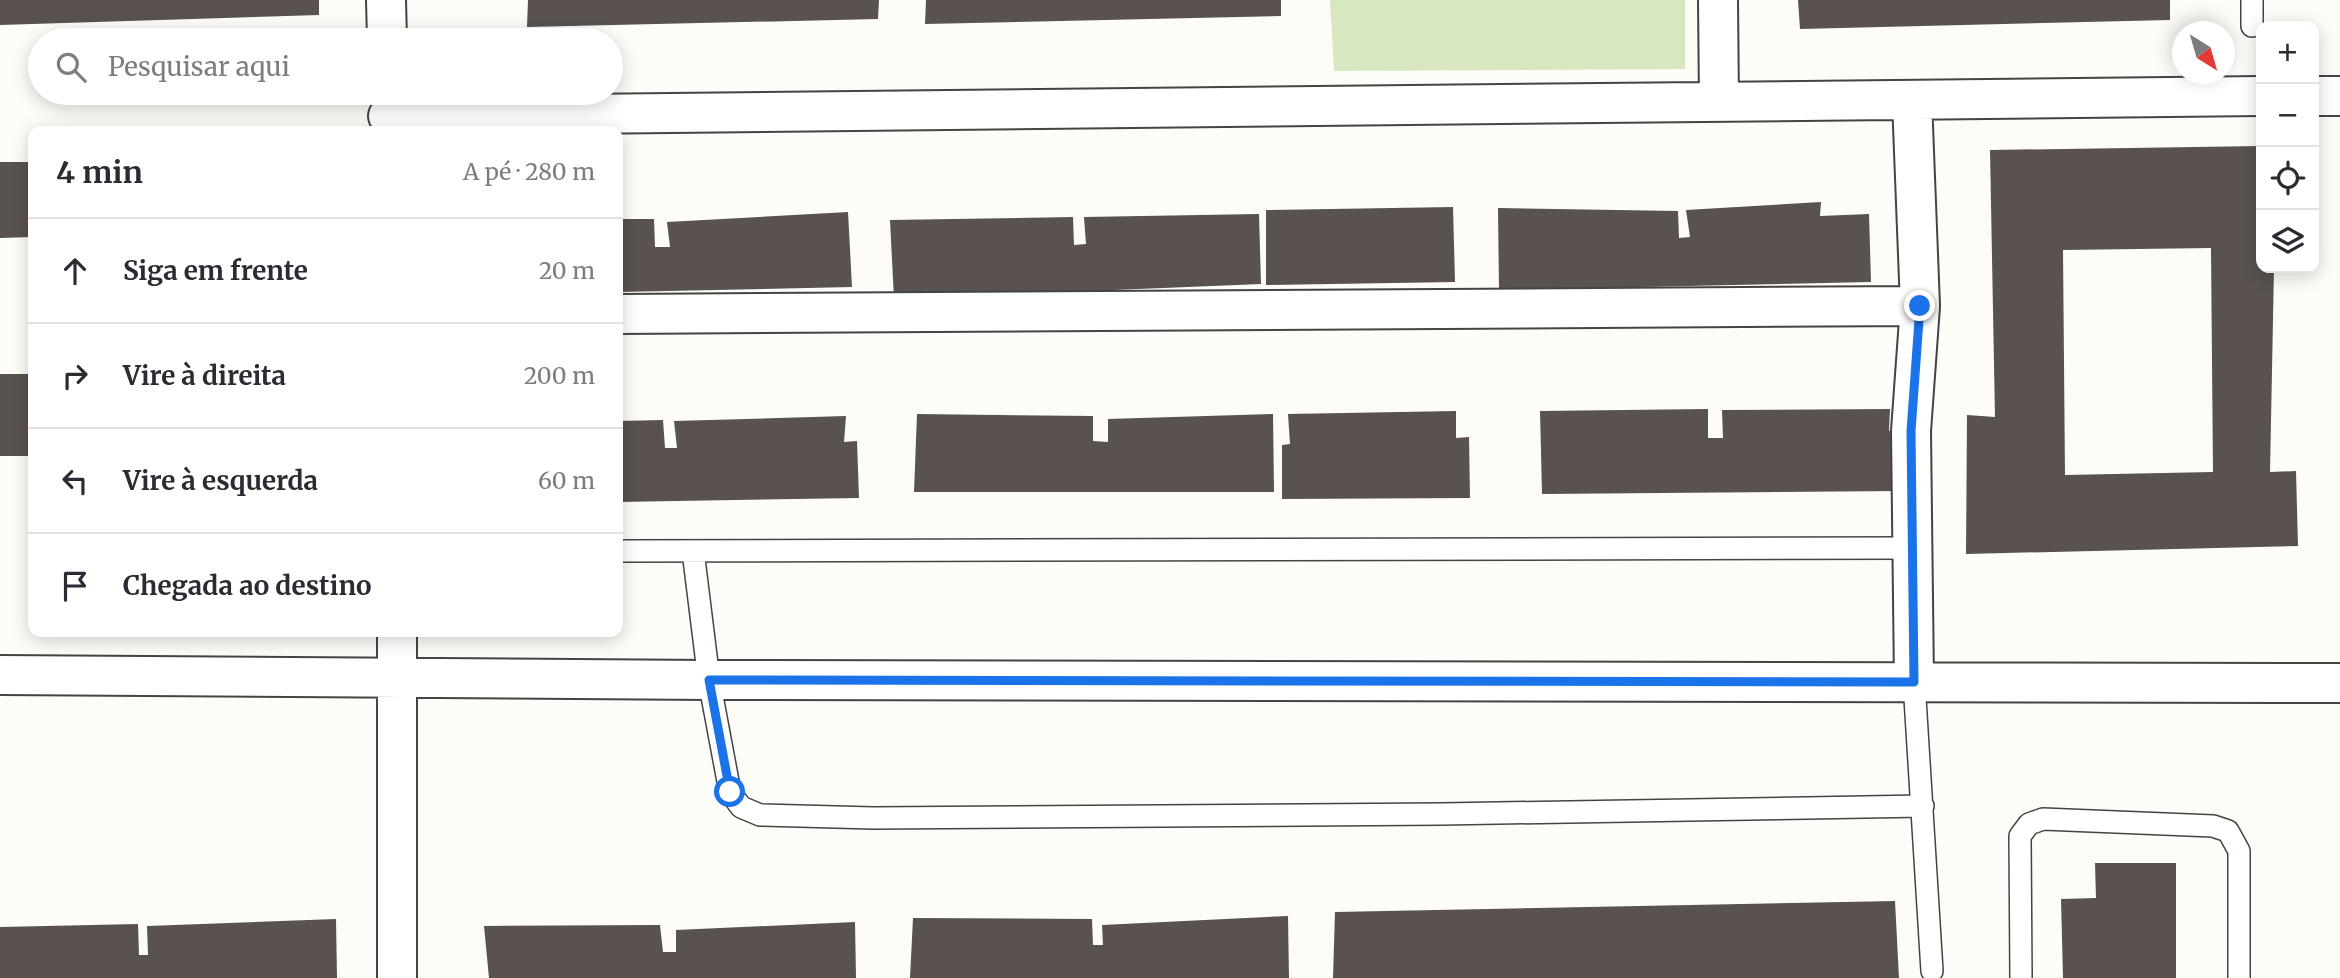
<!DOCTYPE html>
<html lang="pt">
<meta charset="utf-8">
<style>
:root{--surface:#fff;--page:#f7f7f7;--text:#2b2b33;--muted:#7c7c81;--line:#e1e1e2}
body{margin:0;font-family:Merriweather,serif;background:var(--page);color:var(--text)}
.controls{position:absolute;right:21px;top:21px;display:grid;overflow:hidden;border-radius:14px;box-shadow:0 4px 18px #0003}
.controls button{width:63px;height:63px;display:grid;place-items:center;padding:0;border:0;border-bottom:2px solid var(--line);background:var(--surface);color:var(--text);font:35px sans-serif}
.compass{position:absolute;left:2172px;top:21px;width:63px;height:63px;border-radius:50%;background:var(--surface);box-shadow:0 4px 18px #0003;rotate:143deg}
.stop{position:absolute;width:21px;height:21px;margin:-16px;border:5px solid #1a73e8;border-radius:50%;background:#fff}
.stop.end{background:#1a73e8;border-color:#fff;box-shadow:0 2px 7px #0008}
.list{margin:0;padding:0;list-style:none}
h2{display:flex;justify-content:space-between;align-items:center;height:91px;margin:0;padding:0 28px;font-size:30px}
h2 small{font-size:23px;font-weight:400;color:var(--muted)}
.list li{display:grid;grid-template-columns:46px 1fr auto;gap:21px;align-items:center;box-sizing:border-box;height:105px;padding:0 28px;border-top:2px solid var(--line)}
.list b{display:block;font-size:26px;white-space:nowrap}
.list em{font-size:23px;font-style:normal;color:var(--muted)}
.icon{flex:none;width:38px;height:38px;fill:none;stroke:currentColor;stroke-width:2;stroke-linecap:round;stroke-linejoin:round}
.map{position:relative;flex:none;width:2340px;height:978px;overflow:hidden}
.search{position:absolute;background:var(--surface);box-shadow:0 4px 18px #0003;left:28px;top:28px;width:595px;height:77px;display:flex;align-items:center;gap:18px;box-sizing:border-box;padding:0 24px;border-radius:38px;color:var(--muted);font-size:26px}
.panel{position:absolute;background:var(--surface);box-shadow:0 4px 18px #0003;left:28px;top:126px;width:595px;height:511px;border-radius:14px}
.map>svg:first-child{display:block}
</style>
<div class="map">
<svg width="2340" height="978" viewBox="0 0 2340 978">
<rect width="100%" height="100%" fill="#fefcf6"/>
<path fill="#d7e8c0" d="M1330 0H1685V69L1334 71Z"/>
<path fill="#59524e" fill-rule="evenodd" d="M0 0H319V15L0 25Z
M528 0H879L878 19 527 27Z
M926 0H1281V16L925 24Z
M1798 0H2170V20L1800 29Z
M2261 146V268H2274L2270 472 2296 471 2298 546 1966 554 1967 415 1995 417 1990 150ZM2211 248 2213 472 2065 475 2063 250Z
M0 162H33V237L0 238Z
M1821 202 1820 216 1869 214 1871 282 1499 290 1498 208 1678 211 1679 238 1690 237 1686 210Z
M1453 207 1455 282 1266 285V210Z
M848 212 852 287 618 292V219H654L655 247H670L667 222Z
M1259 214 1261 284 894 299 890 220 1073 217 1074 245 1086 244 1084 217Z
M0 374H33V456H0Z
M1708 409V438H1723L1722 410 1890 409 1889 431 1903 430 1898 491 1542 494 1540 411Z
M1456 411V438L1469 437 1470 498 1282 499V445L1290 444 1288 414Z
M917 414 1093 416V441L1108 442V419L1273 414 1274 492H914Z
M846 416 844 442 857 441 859 498 618 502V421L663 420 665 448H677L674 421Z
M2095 863H2176V978H2063L2061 899 2096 898Z
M1895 901 1899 978H1333L1335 912Z
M1288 916 1289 978H910L913 918 1092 919 1093 945H1103L1102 925Z
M336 919 337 978H0V927L138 924 139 955H148L147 926Z
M855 922 856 978H489L484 926 660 925 663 952H676V930Z"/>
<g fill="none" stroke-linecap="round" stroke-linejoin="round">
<g stroke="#444" stroke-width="24">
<path id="lane" d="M2252 26V0
M618 551 1913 548
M693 551 709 680 730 792 741 807 760 815 873 818 1442 814 1923 806
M1914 682 1932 971
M2021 978 2020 836 2029 824 2043 819 2213 826 2228 831 2239 851V978"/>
</g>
<g stroke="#444" stroke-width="42">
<path id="street" d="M386 0 387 40
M1718 0 1719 102
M2314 96H2340
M1912 100 1920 306 1911 431 1914 682
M388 116 2261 96
M618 314 1920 306
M397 632V978
M0 675 709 680 2340 683"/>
</g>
<use href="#lane" stroke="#fff" stroke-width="21"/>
<use href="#street" stroke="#fff" stroke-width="38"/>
</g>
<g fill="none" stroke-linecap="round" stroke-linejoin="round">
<path stroke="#1a73e8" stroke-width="9" d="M730 792 709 680 1914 682 1911 431 1920 306"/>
</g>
</svg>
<div class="controls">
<button>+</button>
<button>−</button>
<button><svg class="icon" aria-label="locate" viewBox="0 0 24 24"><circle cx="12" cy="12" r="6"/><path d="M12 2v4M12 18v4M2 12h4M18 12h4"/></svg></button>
<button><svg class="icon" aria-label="layers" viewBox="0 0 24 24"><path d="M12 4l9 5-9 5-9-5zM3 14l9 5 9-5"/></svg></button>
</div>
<svg class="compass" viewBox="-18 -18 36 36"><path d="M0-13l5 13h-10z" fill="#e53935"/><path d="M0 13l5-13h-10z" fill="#7c7c81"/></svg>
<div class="stop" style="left:730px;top:792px"></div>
<div class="stop end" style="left:1920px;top:306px"></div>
<div class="search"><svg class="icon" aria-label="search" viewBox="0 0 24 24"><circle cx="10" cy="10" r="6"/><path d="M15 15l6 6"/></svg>Pesquisar aqui</div>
<section class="panel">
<h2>4 min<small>A pé · 280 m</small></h2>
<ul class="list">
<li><svg class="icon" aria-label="ahead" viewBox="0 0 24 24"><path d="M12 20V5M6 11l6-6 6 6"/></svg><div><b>Siga em frente</b></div><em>20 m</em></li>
<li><svg class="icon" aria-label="right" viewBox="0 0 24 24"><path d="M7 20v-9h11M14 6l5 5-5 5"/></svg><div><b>Vire à direita</b></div><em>200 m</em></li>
<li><svg class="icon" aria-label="left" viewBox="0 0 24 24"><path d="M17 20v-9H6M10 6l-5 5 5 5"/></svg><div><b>Vire à esquerda</b></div><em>60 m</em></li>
<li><svg class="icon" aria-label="arrive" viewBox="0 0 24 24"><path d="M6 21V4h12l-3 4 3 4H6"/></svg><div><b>Chegada ao destino</b></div></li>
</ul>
</section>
</div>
